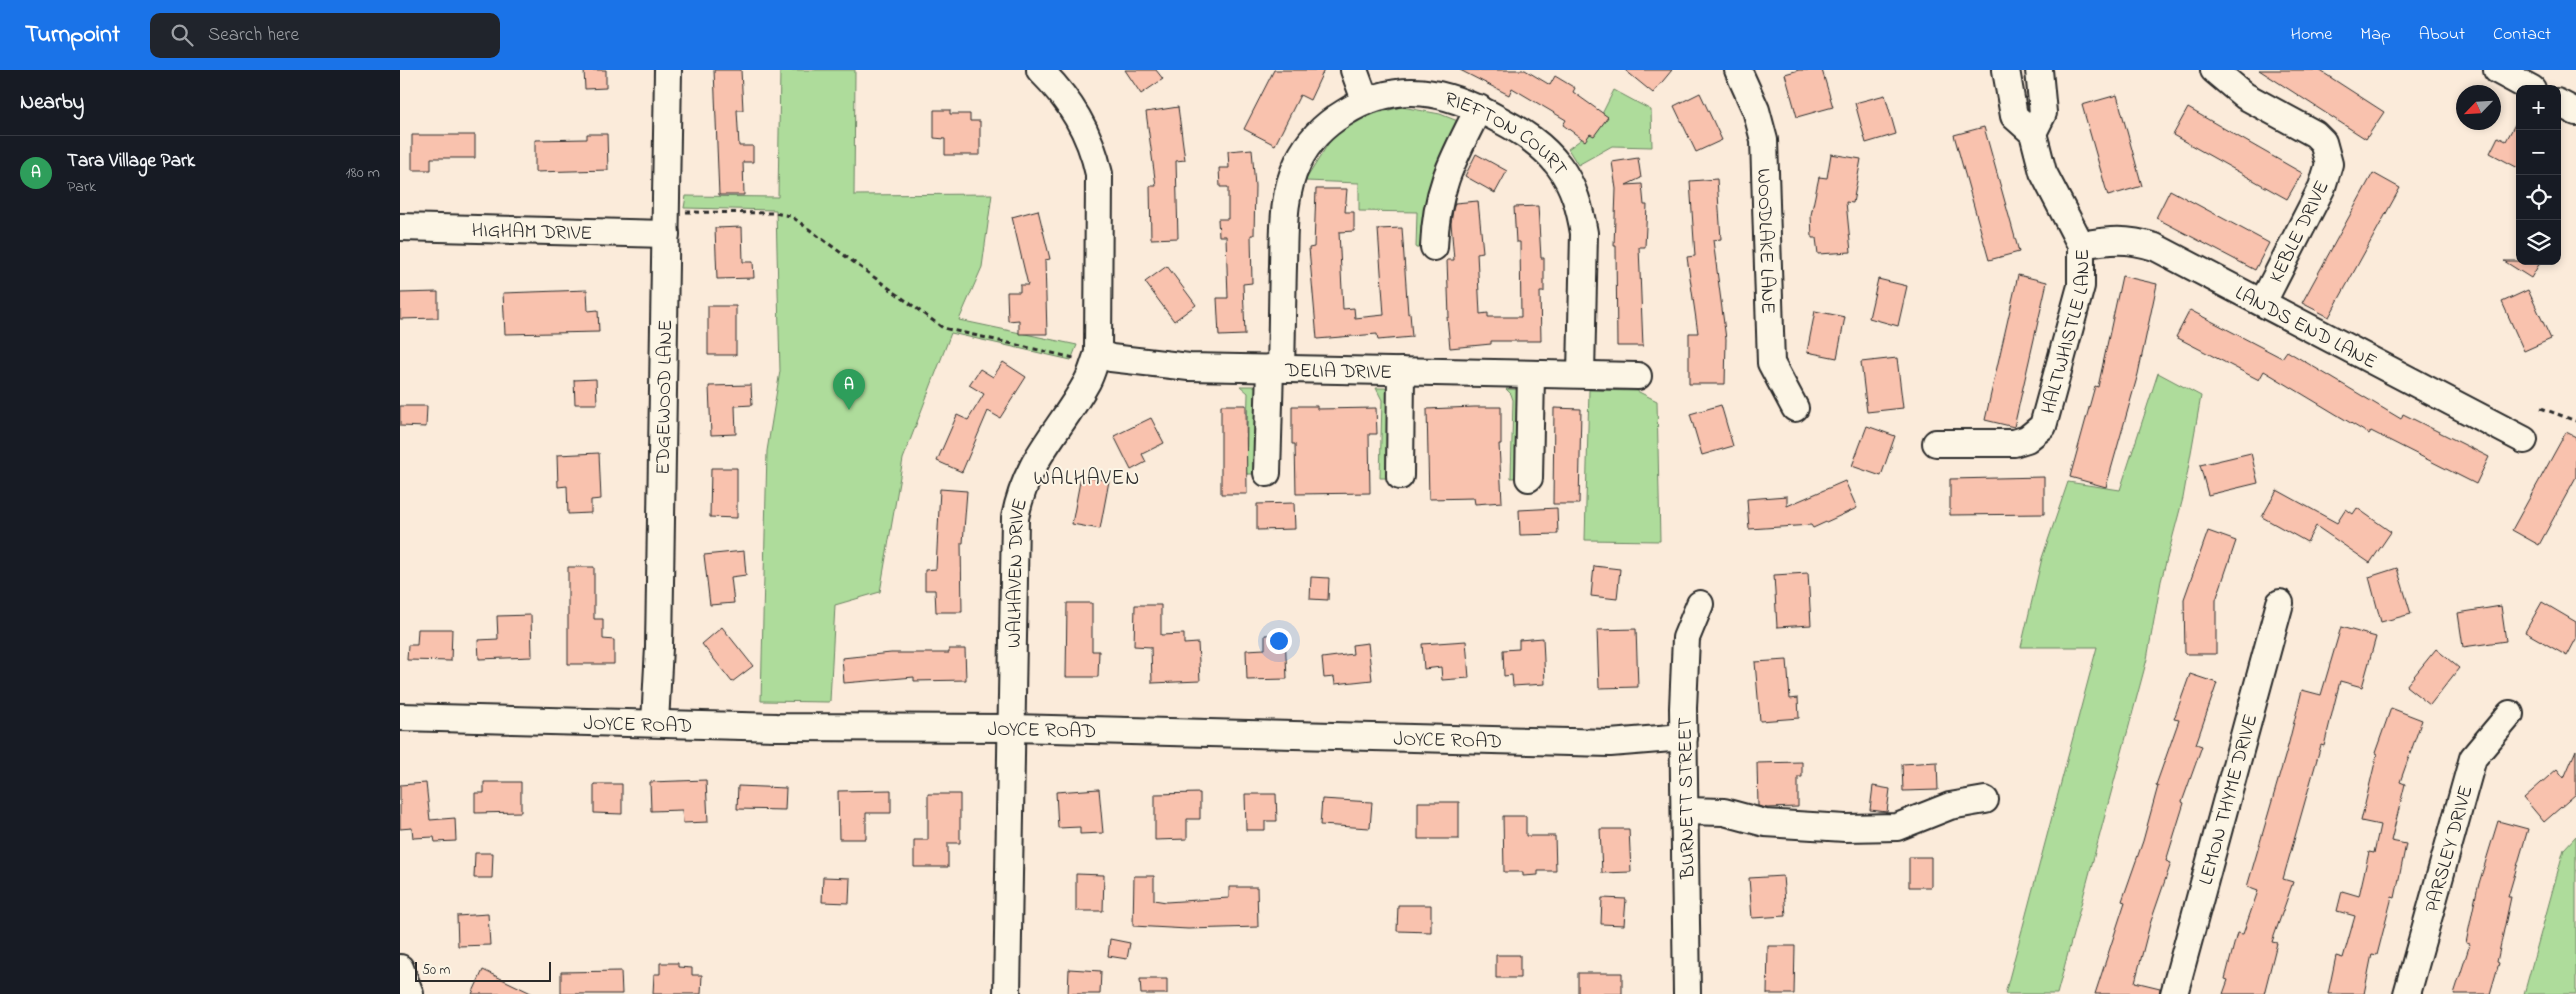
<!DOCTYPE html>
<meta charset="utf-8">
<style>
:root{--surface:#171b24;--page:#20242c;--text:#f1f3f6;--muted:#9ea1a6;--line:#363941;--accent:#1a73e8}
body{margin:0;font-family:"Indie Flower",sans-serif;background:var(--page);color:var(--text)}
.controls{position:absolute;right:15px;top:15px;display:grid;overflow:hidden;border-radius:10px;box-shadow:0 2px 8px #0003}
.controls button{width:45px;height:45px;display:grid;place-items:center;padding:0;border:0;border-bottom:1px solid var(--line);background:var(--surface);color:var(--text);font:25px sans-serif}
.compass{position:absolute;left:2056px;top:15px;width:45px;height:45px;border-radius:50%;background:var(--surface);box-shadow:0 2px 8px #0003;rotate:245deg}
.scale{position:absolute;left:15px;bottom:12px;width:136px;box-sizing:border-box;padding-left:5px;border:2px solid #2b2b2b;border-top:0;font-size:14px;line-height:18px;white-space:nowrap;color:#2b2b2b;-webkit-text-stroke:4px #fcf5e5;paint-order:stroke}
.you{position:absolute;left:878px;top:570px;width:18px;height:18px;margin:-12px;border:4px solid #fff;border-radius:50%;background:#1a73e8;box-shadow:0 0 0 8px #1a73e833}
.badge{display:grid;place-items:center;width:32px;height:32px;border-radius:50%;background:var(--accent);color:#fff;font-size:16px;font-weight:700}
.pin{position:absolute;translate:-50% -41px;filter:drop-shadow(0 1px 2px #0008)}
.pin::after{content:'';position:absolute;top:26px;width:18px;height:15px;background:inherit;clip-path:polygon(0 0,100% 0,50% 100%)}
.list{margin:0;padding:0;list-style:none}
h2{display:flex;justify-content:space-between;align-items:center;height:65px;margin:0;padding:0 20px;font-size:21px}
h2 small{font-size:16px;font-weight:400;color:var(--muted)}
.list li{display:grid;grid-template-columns:32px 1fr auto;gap:15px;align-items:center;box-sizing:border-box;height:75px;padding:0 20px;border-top:1px solid var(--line)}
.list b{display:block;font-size:19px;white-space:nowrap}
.list p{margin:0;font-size:16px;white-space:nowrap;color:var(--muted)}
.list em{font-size:16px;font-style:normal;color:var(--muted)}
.icon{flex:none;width:28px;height:28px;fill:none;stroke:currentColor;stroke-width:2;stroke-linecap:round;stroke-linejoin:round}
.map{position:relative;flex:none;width:2176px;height:924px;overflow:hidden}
header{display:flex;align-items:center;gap:30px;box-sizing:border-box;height:70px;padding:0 25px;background:var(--accent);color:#fff}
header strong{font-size:24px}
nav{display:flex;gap:28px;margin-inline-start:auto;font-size:18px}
.search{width:350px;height:45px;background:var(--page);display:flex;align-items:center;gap:12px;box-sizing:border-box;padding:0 18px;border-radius:10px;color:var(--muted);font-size:19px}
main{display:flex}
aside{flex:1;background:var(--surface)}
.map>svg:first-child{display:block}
</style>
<header>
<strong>Turnpoint</strong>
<div class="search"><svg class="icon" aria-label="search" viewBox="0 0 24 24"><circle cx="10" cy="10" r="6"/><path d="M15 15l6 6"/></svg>Search here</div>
<nav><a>Home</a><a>Map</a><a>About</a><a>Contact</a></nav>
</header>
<main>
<aside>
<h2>Nearby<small></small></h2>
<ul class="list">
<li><span class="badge" style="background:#2e9e5b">A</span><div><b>Tara Village Park</b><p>Park</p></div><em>180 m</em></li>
</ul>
</aside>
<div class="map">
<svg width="2176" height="924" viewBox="0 0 2176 924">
<rect width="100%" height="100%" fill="#fbebda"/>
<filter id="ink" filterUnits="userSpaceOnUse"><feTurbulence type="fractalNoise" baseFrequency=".02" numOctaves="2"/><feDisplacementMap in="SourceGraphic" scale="10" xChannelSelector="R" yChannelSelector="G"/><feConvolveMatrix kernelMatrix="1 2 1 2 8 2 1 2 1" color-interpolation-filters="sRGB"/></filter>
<g filter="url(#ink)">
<path fill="#aedc9b" stroke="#6c8463" d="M380 0H455L454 125 592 124 582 197 559 250 677 275 671 290 551 263 503 389 480 522 435 535 430 631 428 632 361 631 367 381 380 301 376 140 284 138 286 126 378 127Z
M1214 20 1251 40 1252 77 1212 76 1178 95 1168 79 1194 60Z
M1002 37 1040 44 1083 61H1080L1054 100 1040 179 1016 178 1017 142 959 141V113L905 111 933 66 964 46Z
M1758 303 1801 326 1783 428 1761 511 1747 589 1657 924H1605L1697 577H1621L1642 488 1668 412 1720 420Z
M840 316H880L874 404H846L848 323Z
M976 318H1013L1008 408H980L982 330Z
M1106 319 1145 320 1142 322 1137 407 1111 408 1113 330 1111 324Z
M1189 320 1237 321 1257 331 1260 471 1185 470Z
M2176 766V924H2124L2164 779Z"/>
<path fill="#f9c2ae" stroke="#2b2b2b" d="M184 0H206V18L185 19Z
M314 0H341L343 40H337L339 76H353V92H343L344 125H319Z
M725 0H756L763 9 741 24Z
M874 0H924L910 30 900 25 875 75 844 59Z
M1060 0H1125L1150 15 1155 6 1175 18 1173 22 1208 47 1194 66 1190 64 1185 71 1163 55 1166 50 1112 18 1109 25Z
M1225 0H1272L1253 23Z
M1399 0H1422L1433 37 1397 47 1385 4Z
M1859 0H1919L1984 42 1966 69Z
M1300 23 1322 70 1296 82 1274 36Z
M1485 25 1496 64 1466 73 1455 33Z
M1717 25 1742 116 1708 126 1682 35Z
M778 37 785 90 776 91 778 168 751 169 750 116H756L746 42Z
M1788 38 1902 103 1887 129 1773 65Z
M534 40H550V44H570V51H580V85H545V69L534 68Z
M2120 45V99L2090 83 2098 67 2106 71Z
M1584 57 1619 182 1589 190 1554 65Z
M187 64H207L208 100 135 102V70L187 69Z
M12 65H75V88H31V100H12Z
M852 79 855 116 854 165H851L852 213 843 214 845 265 819 266 817 228H828L826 166H819L818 149H828V117H820L819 98H829L828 81Z
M1076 84 1107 101 1095 123 1065 106Z
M1431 84 1461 89 1453 133 1446 132 1451 182 1418 184 1416 168H1412L1411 145 1419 107 1427 108Z
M1238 88 1241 108 1226 115 1242 114 1244 135H1247L1245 177H1239L1243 276H1217L1216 176H1214L1216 119 1212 92Z
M1973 103 2000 118 1929 247 1902 233Z
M1317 109 1321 169 1313 170 1326 269 1325 314H1289V263H1298L1287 187 1295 186 1290 111Z
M916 119H947L945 142H954V161L939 162 943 239 954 238 955 248 984 245 978 159 1002 158 1008 244 1010 243 1012 267 978 270 977 264 917 269 909 178 914 177Z
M1770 120 1869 173 1855 200 1756 148Z
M1078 131 1083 182 1077 183 1080 244 1088 243V247H1121L1120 172H1116L1114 137 1138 136 1141 188H1144V222H1140L1141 271H1091V274L1050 278 1047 247H1049L1047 190H1054L1051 153 1053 140 1055 133Z
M638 140 650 189 645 190 647 264H619V250L608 251 607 222H620V215H628L612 147Z
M342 157 343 192H353L354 208 317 209 315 158Z
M2104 191H2141L2131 208Z
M767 196 796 235 774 251 745 212Z
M1618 205 1647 212 1614 357 1585 350Z
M1722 206 1757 214 1738 304 1706 417 1670 407 1695 316 1698 317Z
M1478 209 1507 216 1498 256 1469 248Z
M187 220 188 241 198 240 199 262 105 264 103 223Z
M2128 220 2151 269 2124 281 2102 232Z
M38 222V248L0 249V223Z
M308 236H336V285H308Z
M1790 240 1882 288 1887 281 2001 349 2003 344 2089 387 2076 414 1971 361 1969 364 1864 301 1859 310 1776 267Z
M1415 241 1445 247 1437 288 1407 282Z
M1497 288 1503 338 1467 342 1461 292Z
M603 292 626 307 600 348 588 341 562 402 537 391 557 345 568 350 584 324 569 315 580 299 593 307Z
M196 309 197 334H175L174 310Z
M351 315 352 335 335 336 336 364 311 365 309 316Z
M821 335H846L847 424H821Z
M1321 335 1333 376 1302 385 1290 344Z
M0 336H27L26 357 0 356Z
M892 336H917V339L976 338 977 364H969L970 423 896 424 895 374H892Z
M1074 337H1101V374H1099L1102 432 1075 434 1074 428 1029 429 1027 339Z
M1154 338 1181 339 1179 434H1153Z
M751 348 764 373 742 384 746 392 731 400 714 366Z
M1467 356 1495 366 1481 406 1452 396Z
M2166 362 2176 367V407L2139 475 2112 460Z
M199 383 201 429 191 430V443L168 444 167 416 158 417 157 385Z
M1851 383 1858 413 1808 425 1800 395Z
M311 398H337V448L310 447Z
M681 406 709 411 700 459 672 454Z
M1644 407V444L1550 445V409Z
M1445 411 1457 438 1413 458 1411 455 1349 459 1347 429 1387 426V436Z
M540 419 567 421 563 473H561L562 542H536L535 520H525V500L536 499Z
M1877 420 1937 453 1946 439 1953 444 1957 438 1991 462 1970 493 1916 456 1907 472 1862 447Z
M894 433 895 459 857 460V434Z
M1157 438 1158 464 1120 465 1119 440Z
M1808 461 1836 471 1816 530V584H1785L1784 529Z
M344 481 346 505 331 507 334 533 310 535 304 485Z
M1194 496 1220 499 1217 529 1191 526Z
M168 497H194V549H203V569L214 570V594H168Z
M1997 498 2011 544 1981 552 1969 507Z
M1408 503 1411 555 1377 557 1374 505Z
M911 507 929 508 928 530 910 529Z
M2142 532 2176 552V569L2167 586 2125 562Z
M667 533H692V581H699L698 607H666Z
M735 535H761V565L784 564V574L798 573 800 611 752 613 751 577 734 576Z
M2101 536 2106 571 2063 577 2058 543Z
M131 545 132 587 79 589 78 570 98 569 97 546Z
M322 557 353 596 332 612 302 574Z
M1941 557 1976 567 1962 617 1940 611 1924 676 1921 675 1883 809 1893 812 1872 872 1877 873 1864 924H1823L1828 910 1825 909 1837 863 1843 864 1858 821 1847 817 1888 676 1902 620 1921 625Z
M18 559H52L51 591 7 590 8 575H17Z
M1236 559 1238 617 1199 618 1197 560Z
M885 564 887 609 847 610 846 580 865 579V565Z
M1143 568 1145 614 1113 616 1112 605 1104 606 1103 580 1119 579V570Z
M1066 571 1069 608 1042 610 1041 597 1024 599 1022 574Z
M968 573 972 610 935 614 934 607 924 608 922 588 953 584 952 575Z
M549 579H565L566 610 514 611V607L444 613 442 588 491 583H549Z
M2036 579 2059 598 2030 635 2006 616Z
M1387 590 1390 629 1398 628 1399 648 1360 651 1355 592Z
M1790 604 1817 613 1796 674 1802 676 1782 732 1784 733 1766 791 1771 793 1750 854 1735 912 1760 918 1759 924H1695L1725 832 1722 831 1743 771 1758 716 1756 715 1779 650 1774 649Z
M1991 638 2022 650 2000 712 2005 714 1991 771 2006 774 1995 828 1992 827 1977 885 1972 884 1964 924H1928L1936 886 1943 888 1955 846 1937 841 1942 821 1959 826 1969 782 1974 783 1980 755 1961 751 1977 684 1975 683Z
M2176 680V724L2144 752 2124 728 2157 699 2164 708Z
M1402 692V707H1398V737L1367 738 1358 736 1357 693Z
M1537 692 1538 720 1503 721 1502 694Z
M306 710 308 752 283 753 282 740 251 741 250 712Z
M84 712H121V742L75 743V723H84Z
M26 713 30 750 55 748 56 771 35 772 34 767 13 768 12 758 0 759V715Z
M194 714H222V744L194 743Z
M338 716 386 718 385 740 337 739Z
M1473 716 1490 719 1487 742 1470 740Z
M699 719 703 763 680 764V757L658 758 656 722Z
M491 720V743H466V769H439L438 721Z
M800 723V749H787V769L755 770V724Z
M528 724H560V773H548V797H514V770H528Z
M845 724H876L877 751H865V760H846Z
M922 729 972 732 970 758 920 755Z
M1018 732H1059V769H1018Z
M1103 746H1126V766H1155L1156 801H1138V805L1123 806V802H1104Z
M2098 751 2128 759 2108 827H2111L2097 892 2099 893 2090 924H2054L2070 874 2066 873 2077 820Z
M1200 759H1229L1231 802 1202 803Z
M75 783H93L92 808H74Z
M1509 787H1531V817H1509Z
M676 804 704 805 703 841H676Z
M734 806H754V830L766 832 829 828V817H857L858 857 788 859 733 856Z
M1383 806 1386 846 1352 848 1349 808Z
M423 807 450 808 449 833 422 832Z
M1202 828 1226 829 1224 855 1201 854Z
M998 835H1031V862L997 861Z
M88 844 90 875 58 876 57 846Z
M710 869 730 873 727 889 708 886Z
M1368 876H1395L1394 924H1367Z
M1096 885H1120V908H1096Z
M260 893H278V897L292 898V905H302L301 924H253L254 904H260Z
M669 899 701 901 700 924H668Z
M83 900 133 924H72Z
M221 901 222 924H161V902Z
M1178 903H1222V924H1178Z
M740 909H767V924H741Z"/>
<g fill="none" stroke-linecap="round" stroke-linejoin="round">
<g stroke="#2b2b2b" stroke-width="30">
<g id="minor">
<path d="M954 0 965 30"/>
<path id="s1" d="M1338 0 1356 40 1364 70 1371 293 1395 338"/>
<path d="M1814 0 1845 26 1915 64 1923 72 1929 94 1922 117 1863 232"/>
<path d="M2097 0 2132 19"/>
<path d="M2157 32 2176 42"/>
<path d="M1633 63 1643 43 1639 0"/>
<path id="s2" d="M0 157 266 164"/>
<path id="s3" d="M1681 175C1710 170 1726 168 1755 177L2124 370"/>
<path d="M1034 177C1036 118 1053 89 1079 38"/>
<path id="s4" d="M698 283 711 288 789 297 1238 306"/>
<path id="s5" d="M881 298C882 264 882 230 883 196 884 161 882 125 898 92 908 71 924 55 944 43 998 9 1046 20 1100 50 1123 62 1143 75 1159 96 1174 116 1180 139 1184 163L1181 304"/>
<path id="s6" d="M1536 373H1614L1627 369 1643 356 1681 216V175L1643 102 1633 63 1614 46 1606 0"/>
<path d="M867 403 870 298"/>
<path d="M1000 406 1001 301"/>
<path d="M1129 408 1131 304"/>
<path id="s7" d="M0 647 377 657 612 658 1210 673 1284 667"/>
<path id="s8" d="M255 653 259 577 268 0"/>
<path d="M1285 741 1324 742 1365 753 1445 758 1497 757 1550 736 1585 730"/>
<path d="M0 898 10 924"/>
<path id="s9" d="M607 924 615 448C627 387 659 363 687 312 692 303 694 293 698 283L699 104C690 62 670 30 640 0"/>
<path d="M1287 924 1283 638 1286 568 1300 534"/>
<path id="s10" d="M1774 924 1880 533"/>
<path id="s11" d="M2007 924 2073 688 2110 644"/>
</g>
</g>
<path stroke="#2b2b2b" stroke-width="3" stroke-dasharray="5 4" stroke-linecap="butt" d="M286 142 374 143 391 146 543 258 674 288
M2141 338 2176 351"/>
<use href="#minor" stroke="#fcf5e5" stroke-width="26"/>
</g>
</g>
<g text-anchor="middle" stroke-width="4" stroke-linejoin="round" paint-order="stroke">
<g font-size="20" fill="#2b2b2b" stroke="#fcf5e5">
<text dy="7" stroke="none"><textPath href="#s5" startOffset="454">RIEFTON COURT</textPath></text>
<text dy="7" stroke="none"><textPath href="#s2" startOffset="132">HIGHAM DRIVE</textPath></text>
<text transform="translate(1898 161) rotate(-64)" y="7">KEBLE DRIVE</text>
<text dy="7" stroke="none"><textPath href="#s1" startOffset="176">WOODLAKE LANE</textPath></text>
<text dy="7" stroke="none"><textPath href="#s3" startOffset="246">LANDS END LANE</textPath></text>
<text dy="7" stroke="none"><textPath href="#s6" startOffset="210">HALTWHISTLE LANE</textPath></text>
<text dy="7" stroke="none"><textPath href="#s4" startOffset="242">DELIA DRIVE</textPath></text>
<text dy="7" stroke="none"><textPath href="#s8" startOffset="326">EDGEWOOD LANE</textPath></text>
<text dy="7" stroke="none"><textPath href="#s9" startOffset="421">WALHAVEN DRIVE</textPath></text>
<text dy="7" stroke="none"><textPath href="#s7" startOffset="238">JOYCE ROAD</textPath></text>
<text dy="7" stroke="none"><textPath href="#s7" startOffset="642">JOYCE ROAD</textPath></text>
<text dy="7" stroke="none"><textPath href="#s7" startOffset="1048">JOYCE ROAD</textPath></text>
<text transform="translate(1285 728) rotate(-91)" y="7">BURNETT STREET</text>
<text dy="7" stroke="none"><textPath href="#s10" startOffset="202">LEMON THYME DRIVE</textPath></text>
<text dy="7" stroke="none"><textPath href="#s11" startOffset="151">PARSLEY DRIVE</textPath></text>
</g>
<g font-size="21" letter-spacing="1" fill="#2b2b2b" stroke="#fcf5e5">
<text x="687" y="414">WALHAVEN</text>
</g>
</g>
</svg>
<div class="controls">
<button>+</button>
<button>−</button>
<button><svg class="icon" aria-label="locate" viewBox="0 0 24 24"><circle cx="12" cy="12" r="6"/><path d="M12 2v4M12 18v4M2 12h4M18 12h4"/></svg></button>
<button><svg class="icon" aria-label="layers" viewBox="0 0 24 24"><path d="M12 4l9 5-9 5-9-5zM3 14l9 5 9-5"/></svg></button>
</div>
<svg class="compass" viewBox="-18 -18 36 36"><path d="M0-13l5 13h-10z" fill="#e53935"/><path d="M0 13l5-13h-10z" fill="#9ea1a6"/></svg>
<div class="scale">50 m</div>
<div class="you"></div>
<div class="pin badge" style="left:449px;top:340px;background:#2e9e5b">A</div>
</div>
</main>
